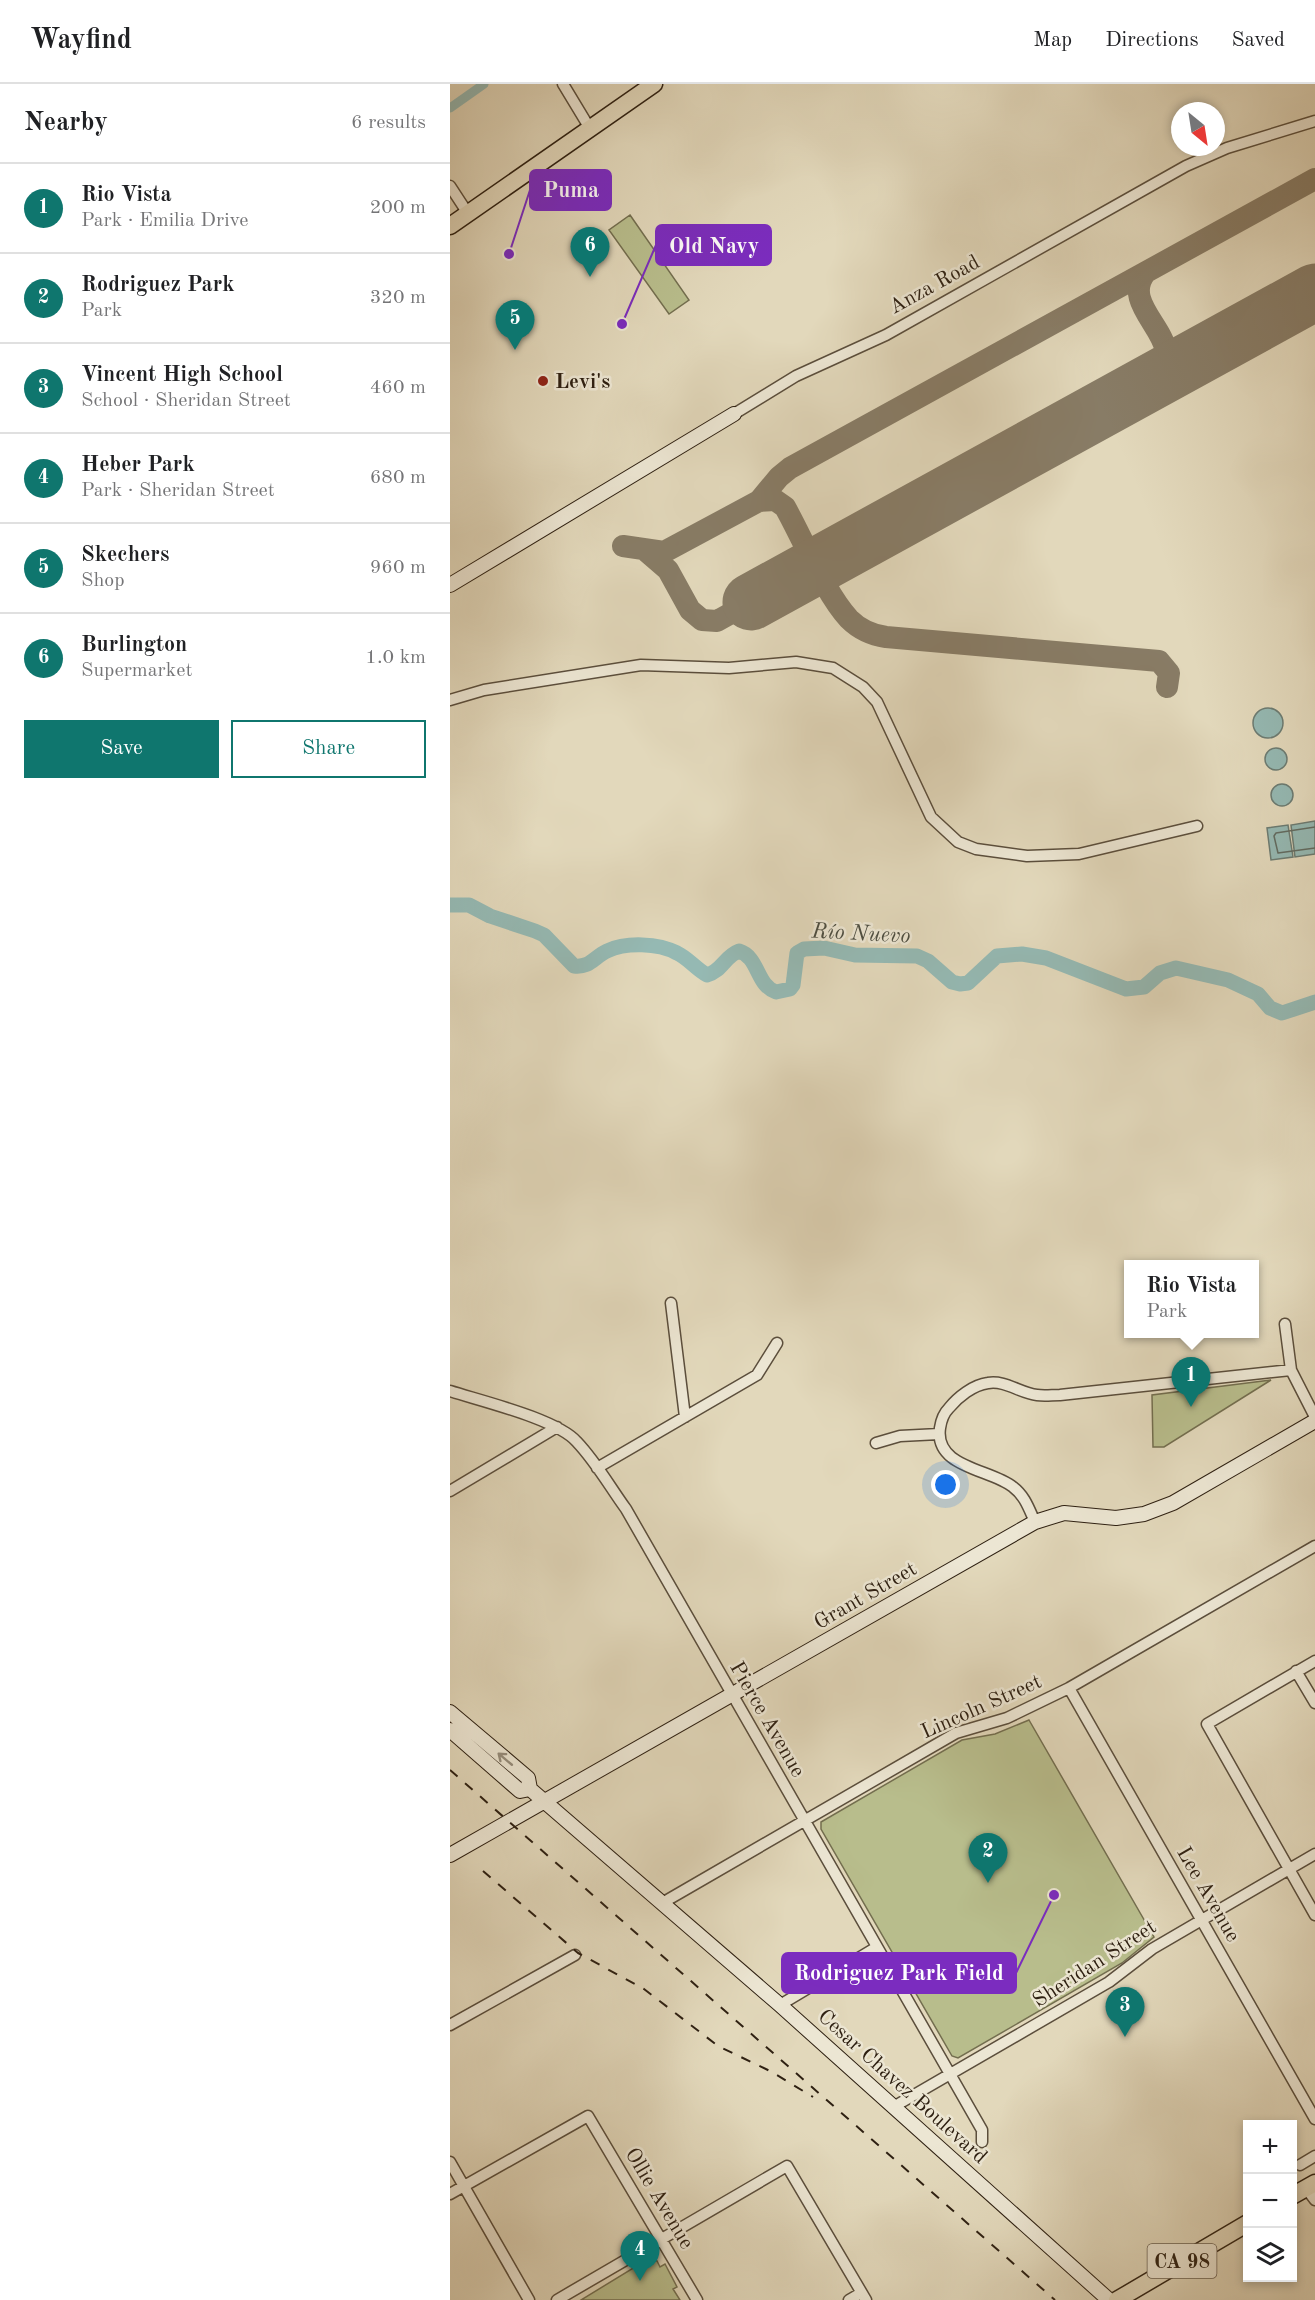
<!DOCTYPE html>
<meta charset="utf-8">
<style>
:root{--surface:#fff;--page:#f6f6f6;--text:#202124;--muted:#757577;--line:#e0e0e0;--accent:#0f766e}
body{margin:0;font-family:"Old Standard TT",serif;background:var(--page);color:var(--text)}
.controls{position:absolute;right:18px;bottom:18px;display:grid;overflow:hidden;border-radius:0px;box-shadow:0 3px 9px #0003}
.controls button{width:54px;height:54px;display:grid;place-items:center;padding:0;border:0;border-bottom:2px solid var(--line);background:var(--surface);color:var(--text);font:30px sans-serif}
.compass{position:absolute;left:721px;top:18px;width:54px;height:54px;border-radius:50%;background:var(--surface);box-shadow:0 3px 9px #0003;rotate:150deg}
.you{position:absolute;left:496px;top:1401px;width:21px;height:21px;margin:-15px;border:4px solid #fff;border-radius:50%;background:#1a73e8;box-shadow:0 0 0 9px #1a73e833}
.badge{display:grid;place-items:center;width:39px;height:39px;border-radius:50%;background:var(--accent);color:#fff;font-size:20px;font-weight:700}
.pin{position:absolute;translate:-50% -50px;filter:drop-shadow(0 2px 3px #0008)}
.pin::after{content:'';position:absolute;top:32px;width:21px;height:18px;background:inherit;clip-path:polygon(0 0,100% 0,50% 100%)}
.popup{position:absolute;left:674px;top:1176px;width:135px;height:78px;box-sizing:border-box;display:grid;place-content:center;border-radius:0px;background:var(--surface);filter:drop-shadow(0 2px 4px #0005);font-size:20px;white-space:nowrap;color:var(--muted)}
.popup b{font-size:22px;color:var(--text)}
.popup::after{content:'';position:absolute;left:50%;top:100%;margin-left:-12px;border:12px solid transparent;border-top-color:var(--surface)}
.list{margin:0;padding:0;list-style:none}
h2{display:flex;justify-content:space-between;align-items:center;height:78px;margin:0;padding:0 24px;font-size:26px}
h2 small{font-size:20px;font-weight:400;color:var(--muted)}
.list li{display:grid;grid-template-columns:39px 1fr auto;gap:18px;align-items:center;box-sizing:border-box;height:90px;padding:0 24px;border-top:2px solid var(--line)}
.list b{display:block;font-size:22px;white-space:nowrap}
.list p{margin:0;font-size:20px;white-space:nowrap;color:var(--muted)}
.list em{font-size:20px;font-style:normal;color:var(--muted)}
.actions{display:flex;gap:12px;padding:18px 24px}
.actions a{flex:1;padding:14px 0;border:2px solid var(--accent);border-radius:0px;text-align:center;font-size:21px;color:var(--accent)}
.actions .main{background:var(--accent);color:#fff}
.icon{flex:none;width:33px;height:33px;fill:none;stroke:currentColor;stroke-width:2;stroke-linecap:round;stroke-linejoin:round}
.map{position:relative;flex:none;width:865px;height:2216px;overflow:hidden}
header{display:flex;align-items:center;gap:36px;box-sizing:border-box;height:84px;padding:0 30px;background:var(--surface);border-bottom:2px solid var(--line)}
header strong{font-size:28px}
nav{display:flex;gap:33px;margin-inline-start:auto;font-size:21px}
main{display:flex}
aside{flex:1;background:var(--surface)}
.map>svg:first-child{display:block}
</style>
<header>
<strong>Wayfind</strong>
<nav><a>Map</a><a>Directions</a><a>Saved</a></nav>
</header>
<main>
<aside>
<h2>Nearby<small>6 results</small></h2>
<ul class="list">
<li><span class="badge">1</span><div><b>Rio Vista</b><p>Park · Emilia Drive</p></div><em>200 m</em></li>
<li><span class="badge">2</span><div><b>Rodriguez Park</b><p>Park</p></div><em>320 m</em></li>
<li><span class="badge">3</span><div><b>Vincent High School</b><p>School · Sheridan Street</p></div><em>460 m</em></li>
<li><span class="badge">4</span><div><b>Heber Park</b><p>Park · Sheridan Street</p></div><em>680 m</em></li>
<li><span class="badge">5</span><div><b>Skechers</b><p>Shop</p></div><em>960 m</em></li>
<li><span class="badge">6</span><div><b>Burlington</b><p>Supermarket</p></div><em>1.0 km</em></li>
</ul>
<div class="actions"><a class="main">Save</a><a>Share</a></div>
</aside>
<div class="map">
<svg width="865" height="2216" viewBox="0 0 865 2216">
<rect width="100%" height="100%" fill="#e2d8bb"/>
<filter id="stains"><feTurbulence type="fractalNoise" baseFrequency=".00333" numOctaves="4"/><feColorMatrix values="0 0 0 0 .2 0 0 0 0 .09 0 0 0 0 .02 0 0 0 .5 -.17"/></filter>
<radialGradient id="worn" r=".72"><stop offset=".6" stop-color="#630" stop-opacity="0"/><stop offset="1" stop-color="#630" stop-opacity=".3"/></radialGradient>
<path fill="#b8bd8c" stroke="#736e4f" stroke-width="1.5" d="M180 131 239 216 219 230 159 146Z
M821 1296 714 1363H703L702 1311Z
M579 1636 704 1853 672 1879 508 1974 502 1972 371 1745V1738L512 1656 545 1650Z
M198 2175 207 2177 210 2183 215 2180 227 2203 223 2205 230 2216H131Z"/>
<path fill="#95b9b3" stroke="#6c7c73" stroke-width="1.5" d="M803 639a15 15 0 1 1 30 0a15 15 0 1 1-30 0Z
M815 675a11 11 0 1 1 22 0a11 11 0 1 1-22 0Z
M821 711a11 11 0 1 1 22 0a11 11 0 1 1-22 0Z
M865 737V770L845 773 841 741Z
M838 741 843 773 821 776 817 744Z"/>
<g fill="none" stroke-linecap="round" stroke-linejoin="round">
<path stroke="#626c62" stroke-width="1.5" d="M865 743 826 749 824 752 828 769 865 764"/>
<path stroke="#95b9b3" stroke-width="9" d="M0 24 34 0"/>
<path stroke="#95b9b3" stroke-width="15" d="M0 821H19L40 832 85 847 94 851 124 882C140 884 144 873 157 867 176 858 208 859 227 869 238 874 246 885 257 891 272 887 275 872 289 867 309 873 306 901 326 908L340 905 343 901 347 869 354 865 374 864 405 871 467 872 478 877 502 898 510 900 518 899 547 872 572 870 596 874 676 905 694 903 710 889 726 884 778 896 808 910 820 924 832 929 865 918"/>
<path stroke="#887c66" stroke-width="22" d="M715 262C733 276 748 271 767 262
M693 303 709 290 716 267C712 241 673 215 696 188
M309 417 329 393 340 384 865 95
M173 462 214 468 309 417 325 416 335 423C353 455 375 509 399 535 409 545 422 551 436 553L709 577 719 589 717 603
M196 467 218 486 240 526 252 536 267 537 301 518"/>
<path stroke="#887c66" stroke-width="57" d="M301 518 865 208"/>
<g stroke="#5b4e3c" stroke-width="13">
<path id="street" d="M113 0 136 38
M0 102 15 125
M284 330 346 292 436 251 736 82 777 64 865 37
M0 616 34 606 191 581 279 584 346 578 383 584 413 603 427 618 481 733 508 758 526 765 577 772 629 770 747 742
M221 1219 235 1333
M835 1240 841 1286 865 1333
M0 1307C31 1317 107 1335 127 1358 146 1378 160 1403 176 1425L500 1990 532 2046V2058
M426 1359 450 1352 489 1350
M147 1384 307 1291 327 1259
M0 1407 107 1343
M585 1438C579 1425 575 1412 563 1403 541 1385 484 1384 490 1344 491 1337 494 1329 499 1324 508 1313 523 1301 538 1299 555 1296 570 1309 587 1311 594 1312 602 1311 610 1311L841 1286
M865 1577 757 1640 865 1831
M846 1587 865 1619
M619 1604 865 2035
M214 1818 506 1649 557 1634 619 1604 865 1462
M330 1921 427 1863
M0 1941 125 1871
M445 2022 659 1898 702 1865 865 1770
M0 2078 79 2216
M850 2081 865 2072
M856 2104 865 2116
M0 2110 138 2032 247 2216
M107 2216 337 2082 416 2216
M399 2216 411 2209"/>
</g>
<g stroke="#2e2012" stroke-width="16">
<path id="secondary" d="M0 501 284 330
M0 1628 78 1694 80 1705 330 1921 659 2216
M0 1646 70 1707 80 1705
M0 1771 585 1438 614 1429 666 1434 694 1430 723 1419 865 1337"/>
</g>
<g stroke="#2e2012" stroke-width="19">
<path id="primary" d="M0 142 204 0
M842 2112 865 2099
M667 2216 798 2139"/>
</g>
<use href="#street" stroke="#ece6d3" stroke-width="10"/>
<use href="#secondary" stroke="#ece6d3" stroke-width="14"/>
<use href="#primary" stroke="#e2d8bb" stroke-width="16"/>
<path stroke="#2e2012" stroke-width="2" stroke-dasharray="10 10" stroke-linecap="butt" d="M0 1686 605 2216
M33 1787 128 1869 194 1905 268 1962 322 1988 363 2013"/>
</g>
<defs><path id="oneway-shaft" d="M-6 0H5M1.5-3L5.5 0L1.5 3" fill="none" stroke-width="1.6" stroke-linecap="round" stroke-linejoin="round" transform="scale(1.5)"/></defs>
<use stroke="#968d7c" href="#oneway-shaft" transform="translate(55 1675) rotate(-140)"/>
<circle fill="#8f2418" stroke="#ece6d3" stroke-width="2" cx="93" cy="297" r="6"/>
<g text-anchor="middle" stroke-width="5" stroke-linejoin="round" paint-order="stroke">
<rect fill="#ece6d3" stroke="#675b4c" stroke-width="1.5" x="697.5" y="2160" width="69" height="34" rx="4.5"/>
<g font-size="20" font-weight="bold" fill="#2e2012">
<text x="732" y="2184">CA 98</text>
</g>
<g font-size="21" fill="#2e2012" stroke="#ece6d3">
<text transform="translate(484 200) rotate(-29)" y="7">Anza Road</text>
<text transform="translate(415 1511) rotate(-30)" y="7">Grant Street</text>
<text transform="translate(531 1622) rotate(-24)" y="7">Lincoln Street</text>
<text transform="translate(318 1635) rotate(60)" y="7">Pierce Avenue</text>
<text transform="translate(759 1810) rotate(60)" y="7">Lee Avenue</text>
<text transform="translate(644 1879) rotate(-33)" y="7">Sheridan Street</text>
<text transform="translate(453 2002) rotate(42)" y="7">Cesar Chavez Boulevard</text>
<text transform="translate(210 2114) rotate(59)" y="7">Ollie Avenue</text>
</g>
<g font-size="21" font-weight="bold" fill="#2e2012" stroke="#ece6d3" text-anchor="start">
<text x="105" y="304">Levi's</text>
</g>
<g font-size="22" font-style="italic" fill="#4d4e42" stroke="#ece6d3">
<text transform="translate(411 848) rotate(3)" y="8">Río Nuevo</text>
</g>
</g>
<path fill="none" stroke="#7b2cbf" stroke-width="2" d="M59 170L80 106M172 240L206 161M604 1811L566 1889"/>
<g fill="#7b2cbf" stroke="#ece6d3" stroke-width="2">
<circle cx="59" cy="170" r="6"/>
<circle cx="172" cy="240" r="6"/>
<circle cx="604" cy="1811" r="6"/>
</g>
<g fill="#7b2cbf" stroke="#7b2cbf" stroke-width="2">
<rect x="80" y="86" width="81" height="40" rx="6"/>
<rect x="206" y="141" width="115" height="40" rx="6"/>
<rect x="332" y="1869" width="234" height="40" rx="6"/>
</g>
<g font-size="22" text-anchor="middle" font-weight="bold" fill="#fff">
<text x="121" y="113">Puma</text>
<text x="264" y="169">Old Navy</text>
<text x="449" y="1896">Rodriguez Park Field</text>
</g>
<rect width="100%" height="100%" filter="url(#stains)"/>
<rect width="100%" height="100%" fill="url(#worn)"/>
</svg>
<div class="controls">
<button>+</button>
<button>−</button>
<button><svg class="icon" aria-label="layers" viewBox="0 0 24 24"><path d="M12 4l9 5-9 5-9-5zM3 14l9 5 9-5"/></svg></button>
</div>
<svg class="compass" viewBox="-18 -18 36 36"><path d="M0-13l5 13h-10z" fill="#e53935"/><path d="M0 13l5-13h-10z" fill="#757577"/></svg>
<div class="you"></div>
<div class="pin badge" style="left:741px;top:1323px">1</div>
<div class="popup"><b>Rio Vista</b>Park</div>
<div class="pin badge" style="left:538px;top:1799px">2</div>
<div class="pin badge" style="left:675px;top:1953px">3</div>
<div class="pin badge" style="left:190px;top:2197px">4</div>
<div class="pin badge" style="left:65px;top:266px">5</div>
<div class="pin badge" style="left:140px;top:193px">6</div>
</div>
</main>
